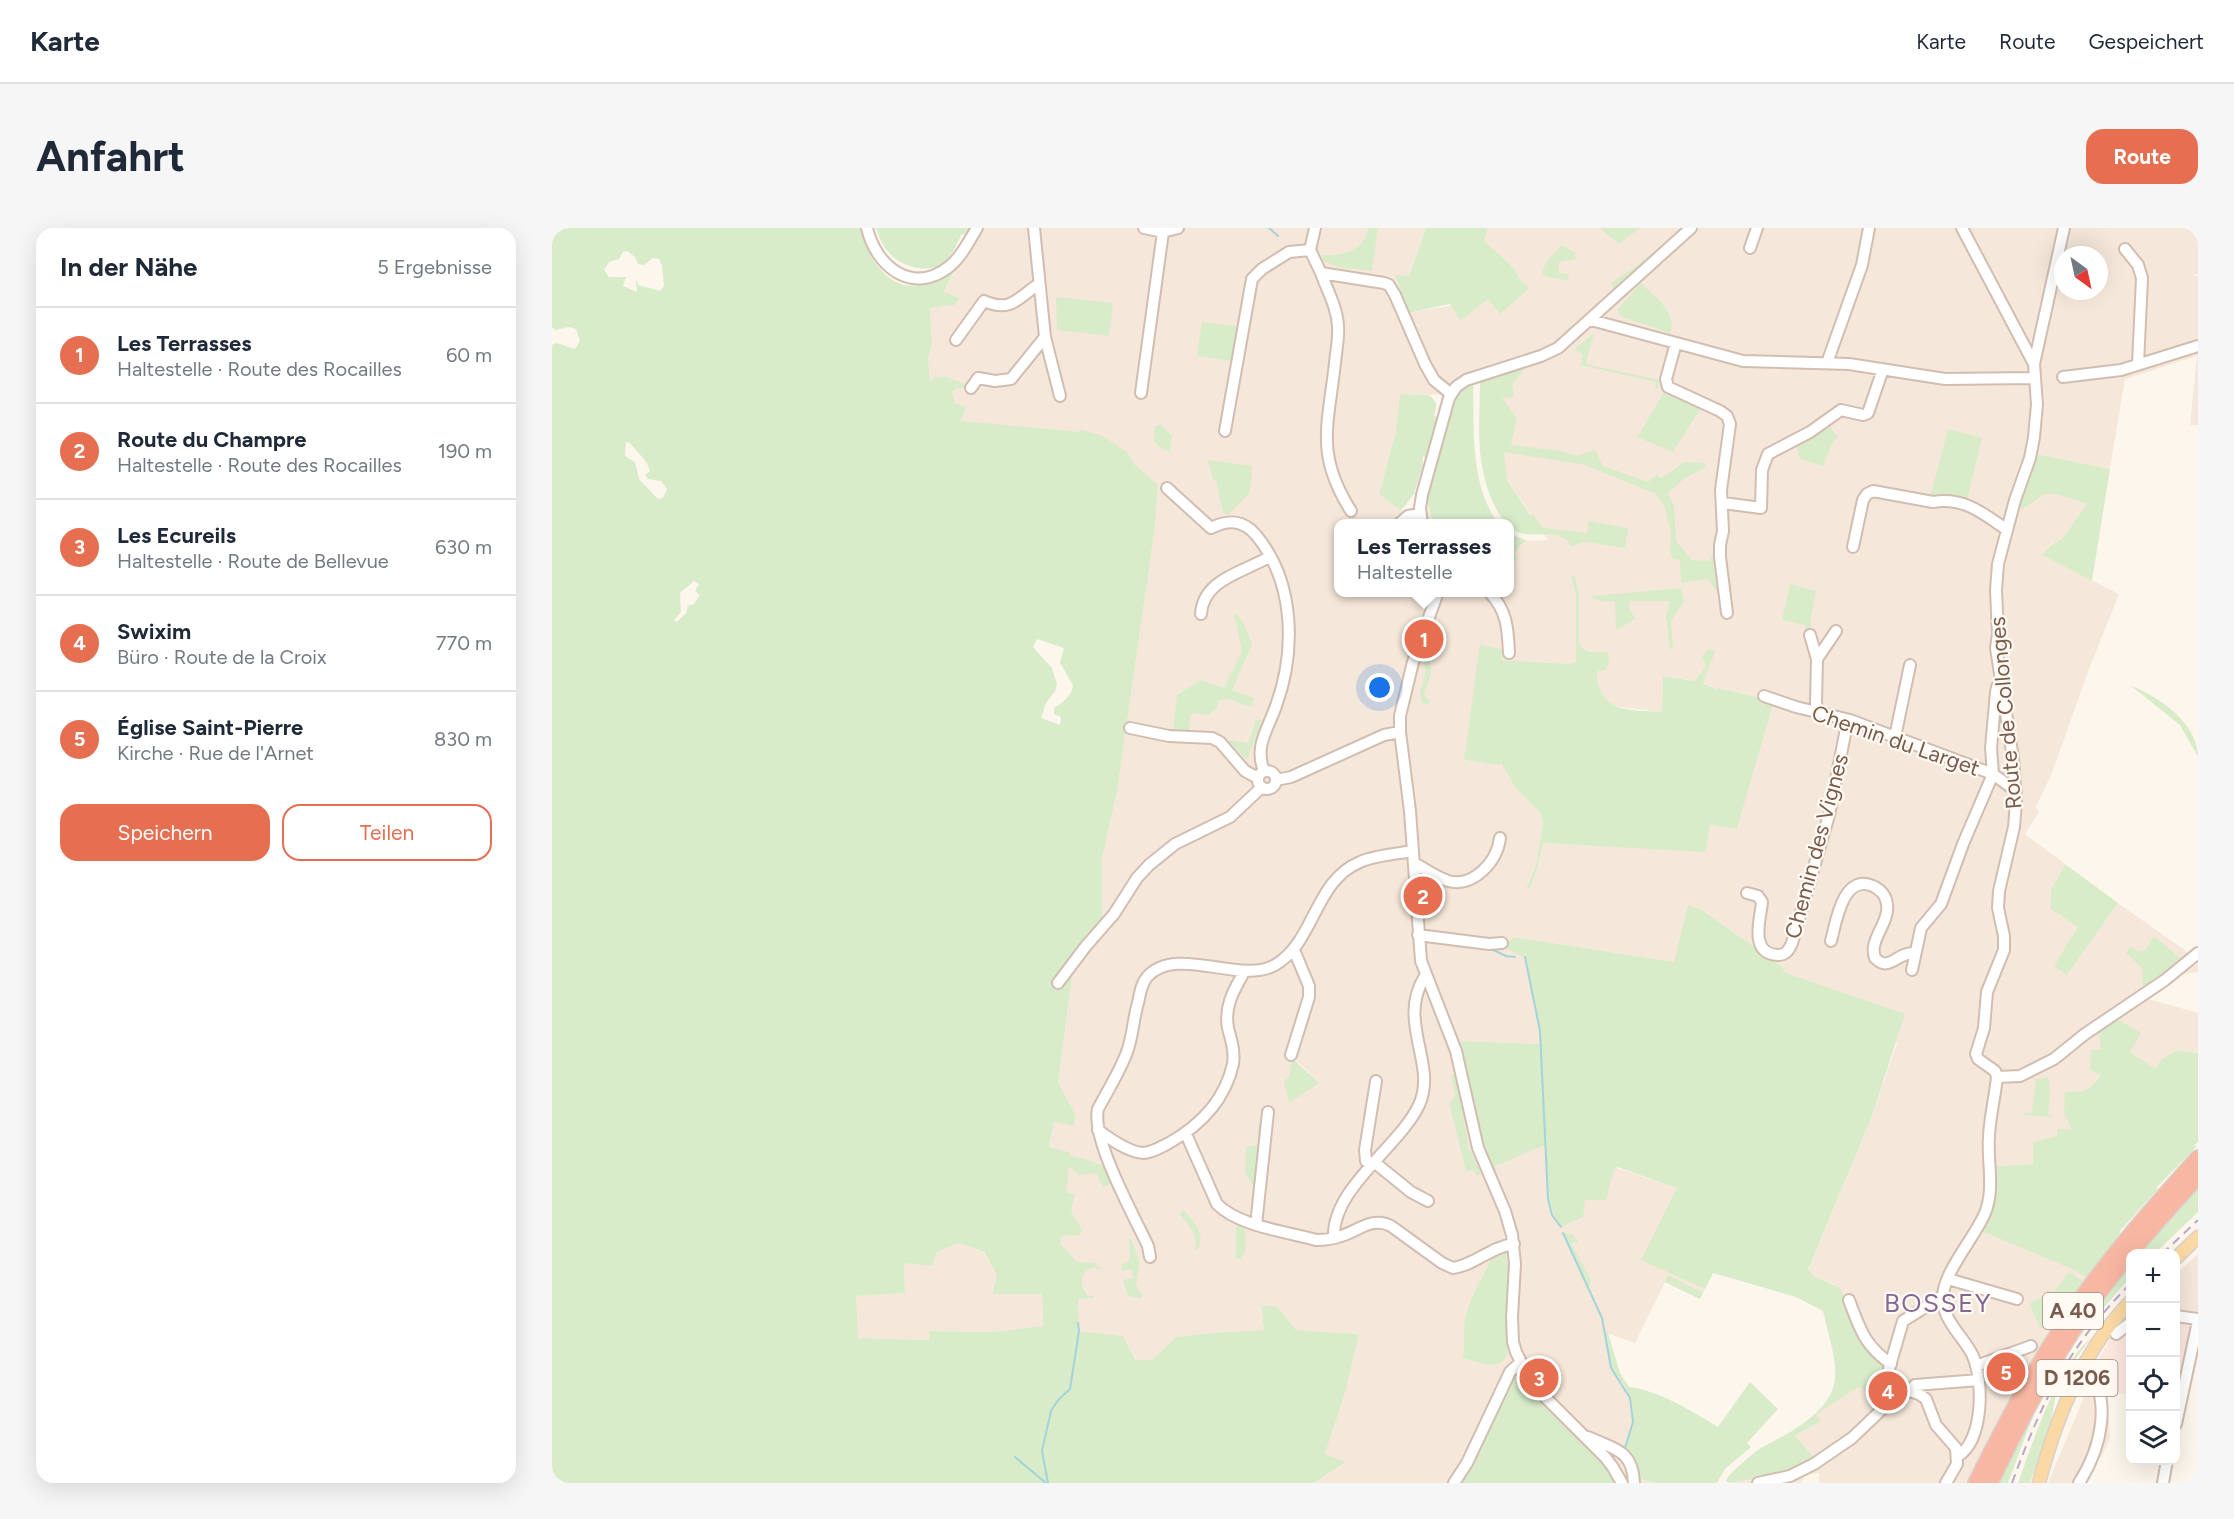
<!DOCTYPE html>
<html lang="de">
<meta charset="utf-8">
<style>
:root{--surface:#fff;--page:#f6f6f7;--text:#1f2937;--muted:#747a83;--line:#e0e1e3;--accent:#e76f51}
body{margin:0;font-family:Figtree,sans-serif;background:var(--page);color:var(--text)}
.controls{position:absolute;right:18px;bottom:18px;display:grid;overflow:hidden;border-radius:12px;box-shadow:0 6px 24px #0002}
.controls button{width:54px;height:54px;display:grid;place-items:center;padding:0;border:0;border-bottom:2px solid var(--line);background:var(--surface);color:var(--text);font:30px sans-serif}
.compass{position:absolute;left:1502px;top:18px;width:54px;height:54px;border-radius:50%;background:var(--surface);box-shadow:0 6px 24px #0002;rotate:147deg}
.you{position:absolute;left:828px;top:460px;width:21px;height:21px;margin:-15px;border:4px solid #fff;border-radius:50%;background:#1a73e8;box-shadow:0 0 0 9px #1a73e833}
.badge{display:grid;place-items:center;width:39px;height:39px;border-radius:50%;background:var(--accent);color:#fff;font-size:20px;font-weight:700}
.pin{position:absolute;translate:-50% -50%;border:3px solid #fff;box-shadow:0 2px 6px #0006}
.popup{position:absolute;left:782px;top:291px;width:180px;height:78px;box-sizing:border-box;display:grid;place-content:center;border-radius:12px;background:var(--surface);filter:drop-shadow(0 2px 4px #0005);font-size:20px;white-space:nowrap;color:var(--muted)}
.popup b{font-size:22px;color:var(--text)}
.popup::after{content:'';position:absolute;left:50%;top:100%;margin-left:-12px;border:12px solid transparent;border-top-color:var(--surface)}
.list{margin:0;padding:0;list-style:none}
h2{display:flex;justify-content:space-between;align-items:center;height:78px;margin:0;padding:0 24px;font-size:26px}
h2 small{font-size:20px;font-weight:400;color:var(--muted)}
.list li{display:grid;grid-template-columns:39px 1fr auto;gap:18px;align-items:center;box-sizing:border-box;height:96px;padding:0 24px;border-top:2px solid var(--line)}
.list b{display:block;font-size:22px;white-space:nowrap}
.list p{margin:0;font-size:20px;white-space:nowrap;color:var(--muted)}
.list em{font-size:20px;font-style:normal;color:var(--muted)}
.actions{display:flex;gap:12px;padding:18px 24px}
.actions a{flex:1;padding:14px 0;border:2px solid var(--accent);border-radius:18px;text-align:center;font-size:21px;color:var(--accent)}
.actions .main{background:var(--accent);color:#fff}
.icon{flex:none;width:33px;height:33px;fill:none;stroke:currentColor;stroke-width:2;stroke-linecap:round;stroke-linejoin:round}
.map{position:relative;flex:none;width:1646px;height:1255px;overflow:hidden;border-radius:18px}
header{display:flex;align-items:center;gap:36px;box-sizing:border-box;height:84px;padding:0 30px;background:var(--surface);border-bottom:2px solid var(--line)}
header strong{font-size:28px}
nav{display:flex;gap:33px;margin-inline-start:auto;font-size:21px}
.intro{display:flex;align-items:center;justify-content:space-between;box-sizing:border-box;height:144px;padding:0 36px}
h1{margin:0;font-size:42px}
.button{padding:15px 27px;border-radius:18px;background:var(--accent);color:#fff;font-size:21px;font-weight:700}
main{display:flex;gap:36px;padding:0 36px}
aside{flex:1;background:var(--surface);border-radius:18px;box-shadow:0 6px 24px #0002}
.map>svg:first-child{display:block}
</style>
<header>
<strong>Karte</strong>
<nav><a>Karte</a><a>Route</a><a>Gespeichert</a></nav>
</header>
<div class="intro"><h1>Anfahrt</h1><a class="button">Route</a></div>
<main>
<aside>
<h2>In der Nähe<small>5 Ergebnisse</small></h2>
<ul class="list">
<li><span class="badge">1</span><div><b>Les Terrasses</b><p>Haltestelle · Route des Rocailles</p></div><em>60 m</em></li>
<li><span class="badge">2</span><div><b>Route du Champre</b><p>Haltestelle · Route des Rocailles</p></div><em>190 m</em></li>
<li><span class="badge">3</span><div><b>Les Ecureils</b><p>Haltestelle · Route de Bellevue</p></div><em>630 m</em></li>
<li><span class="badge">4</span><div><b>Swixim</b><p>Büro · Route de la Croix</p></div><em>770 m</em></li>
<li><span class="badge">5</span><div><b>Église Saint-Pierre</b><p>Kirche · Rue de l'Arnet</p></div><em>830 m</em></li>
</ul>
<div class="actions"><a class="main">Speichern</a><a>Teilen</a></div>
</aside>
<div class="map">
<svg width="1646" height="1255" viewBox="0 0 1646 1255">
<rect width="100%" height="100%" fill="#fdf6ec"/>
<path fill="#f5e8da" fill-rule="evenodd" d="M417 0H874L857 48H843L856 85 936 71 949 86 969 53 962 40 931 13 936 0H1646V46L1640 48H1646V197H1638L1645 128 1573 151 1558 241 1486 226 1469 281 1493 266H1504L1535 276 1510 311 1499 316 1490 327 1567 366 1537 441 1500 545 1484 579 1487 584 1473 606 1513 636 1499 661 1527 699 1515 747 1566 675 1634 723 1643 737 1646 736V744L1632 746 1593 770 1646 785V825L1625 822 1603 842 1578 824 1554 836 1539 860 1523 901H1505V908L1481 914V936L1443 938 1445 962 1440 983 1429 1003 1522 1042 1535 1050 1415 1255H1267V1245L1253 1247 1249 1255H1177L1232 1246 1261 1230 1243 1208 1269 1193 1263 1186 1307 1159 1319 1168 1333 1149 1334 1141 1281 1056 1262 1048 1256 1043 1319 891 1345 815 1231 744 1232 740 1150 682 1137 678 1123 734 962 709 952 719 973 729 989 816 909 813 934 924 943 938 993 916 996 971 1033 972 1062 939 1125 960 1090 1031 1153 1061 1148 1071 1113 1054 1083 1115 1052 1104 1059 1140 1073 1159 1080 1176V1200L1073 1220 1084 1237 1086 1251 1105 1255H1063L1055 1241 990 1174 968 1147 962 1149 910 1255H762L793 1235 773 1226 794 1162 807 1106 744 1102 726 1079 709 1077 712 1102 656 1105 624 1109 600 1132H585L570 1108 527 1103 501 1068 517 937V924L497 920 502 894 521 897 523 886 506 854 521 742 550 694V631L565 564 603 299 606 258 583 237 576 225 529 202 528 205 504 204 409 193 377 154 376 131 380 116 378 80 403 77 408 70 392 65 405 38 399 31ZM1511 27H1547V63H1511ZM928 153 951 215 955 252 996 312 976 313 970 315 966 320 963 326 965 330 958 341V364H786V296L881 295 876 281 849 283 827 266 844 204 848 166 895 167ZM950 432 1016 436 1023 434 1045 438 1041 476 1110 484 1111 448 1151 454 1165 463 1166 460 1222 473 1185 601 1158 597 1154 623 991 615 986 638 974 661 984 637 991 595 988 585 963 559 957 545 948 534V537L912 532ZM740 830 743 831 767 855 732 853 737 849ZM941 1027 955 1028 956 1121 910 1130 914 1118 913 1094 918 1077Z
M407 1015 431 1024 445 1047 440 1065H490L491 1098 439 1104 378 1103 377 1112 306 1110 303 1068 353 1065 352 1035Z
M1646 1026V1089L1624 1085V1046Z
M1540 1143 1547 1161 1554 1163 1558 1210 1552 1223 1533 1255H1496L1532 1169Z"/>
<path fill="#fde8e0" d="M1624 1085 1646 1089 1635 1158 1624 1157Z
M1578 1090V1167L1547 1161 1540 1143 1563 1102Z"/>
<path fill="#d8ecc9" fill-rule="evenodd" d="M0 0H309C312 21 328 49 349 56 366 62 393 49 405 37L392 64 408 70 403 77 378 80 380 116 376 131 378 154 382 149H395L413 156 412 160H405L400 164 403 175 414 179 409 193 528 204 529 201 551 208 576 225 583 237 606 257 603 299 565 564 550 631V694L521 742 506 854 523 886 522 898 502 894 497 919 517 924 518 928 533 931 552 938 582 996 579 998 558 956 551 959 544 945 526 947 517 938 514 964 523 966 519 984 531 1002 527 1007 509 1008 508 1015 525 1034 543 1035 546 1039H550L551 1041H544L543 1039C527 1043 527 1056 535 1067L542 1068V1070L526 1071 527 1103 571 1108 584 1132H600L624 1109 656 1105 712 1102 709 1077 726 1079 744 1102 807 1106 794 1162 773 1226 794 1234 762 1255H0V117L5 115 23 121 28 113 24 101 17 99 3 102 0 99ZM75 23 83 29 86 36 92 37 101 30 107 31 110 37 112 58 108 63 86 57 85 53H84L85 64 71 58 74 49H57L52 42 57 34 67 31 71 24ZM74 214 78 215C85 225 95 231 98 243L93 247 96 251 109 253 115 261 111 270 106 271 87 251 83 234 73 228ZM142 353 147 356 143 363 148 367 142 376 136 378 134 385 125 394 122 392 129 384 128 365ZM485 411 512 420 508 435 521 457C520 468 511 474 502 480V486L509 489 508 497 489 490 494 475 503 463 505 456 500 440 481 419ZM407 1015 432 1024 445 1047 440 1066H490L491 1098 439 1104 377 1103V1112L306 1110 304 1068 353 1065 352 1035 380 1038 385 1024Z
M324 0H417L413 7 410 6C405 15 400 28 393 34 375 48 346 38 334 21 329 15 327 8 324 0Z
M816 0H826L820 43 785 39 771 32 770 27C787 29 815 22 816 0Z
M874 0H936L932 13 962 40 969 53 978 60 948 86 936 71 908 93 898 76 856 85 843 47 857 48Z
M1048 0H1088L1067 16Z
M1122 8 1123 9 1062 62 1059 55 1083 39Z
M1009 17 1023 24 1024 31 1007 34V45L1016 46 1017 53 992 48 990 45 994 34Z
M1089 55C1102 69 1126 84 1118 105L1070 89 1065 82Z
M504 69 561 75 557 108 505 102Z
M650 94 684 98 679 133 645 128Z
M1042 105 1034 136 1107 152 1106 161 1103 160 1104 154 1029 137 1031 126 1022 122Z
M973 141 960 156 962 169 950 170 965 190 959 217 1010 223 1024 228 1043 222 1051 238 1096 254 1104 247 1109 250 1133 234 1153 235 1154 239 1133 250 1117 264 1116 267 1122 277 1124 313 1140 332 1157 333 1161 324H1163L1169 366 1167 367 1156 351 1129 355 1128 332 1121 331 1118 322 1119 305 1113 280 1104 266 1033 237 952 224 955 252 978 287 981 286 991 300 1035 305 1037 293 1076 300 1073 320 1034 314 1019 318C1010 301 990 308 973 306 944 303 930 249 928 223 926 200 928 176 928 153Z
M921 157C922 203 918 256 946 295H881L875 274 903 173 909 162Z
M1113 163 1149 180 1121 224 1085 209Z
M848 166 877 167C886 174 885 178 882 188L885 189 874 229 871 228V237L862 266 849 283 827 266 844 204Z
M1275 196 1286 209 1280 216 1271 238 1248 231 1244 215Z
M604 197H610L620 208 618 224C604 219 598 211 604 197Z
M1396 201 1430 210 1415 272 1378 269Z
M1485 226 1558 241 1540 353 1490 327 1500 316 1510 311 1535 276 1504 266H1493L1469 282V275Z
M656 232 700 238 698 264 676 287 671 285 664 252H661Z
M958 306 976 313C969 315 966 319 963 326L965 330 958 341Z
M1023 348 1027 366V415C1032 427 1045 424 1056 424L1057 436 1052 443H1045C1044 457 1051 473 1065 479 1076 483 1098 483 1110 484L1111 448 1143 453 1154 438 1149 429 1158 420 1163 424 1151 455 1165 462 1166 460 1222 473 1185 601 1158 597 1154 624 991 615 986 638 978 660 974 661 984 637 991 595 988 585 963 559 949 535 948 537 912 532 928 417 950 421V432L1016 436 1024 434V367L1019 349Z
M1238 356 1264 363 1259 390V402L1253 403V397L1230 392Z
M1129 360 1132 373 1119 393 1121 421H1118L1114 388 1118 373H1078L1077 381 1084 391 1064 402 1063 373 1051 374 1040 370V368Z
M684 386 692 395 700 417 680 462 702 470 699 479 676 471 667 472 665 480 656 487 643 485 638 487 637 504H621L625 467 649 452 672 460 690 424 684 393 681 389Z
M873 427 878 430 879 446 872 466 878 474 875 477 870 474 868 465 874 441 871 434Z
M1578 457C1607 469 1646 495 1646 529L1628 497Z
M704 492H710L695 532 677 514 678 512 696 515Z
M1513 636 1566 675 1515 747 1502 738 1526 699 1499 681V661Z
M1136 677 1150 682 1232 740 1231 744 1353 786 1319 891 1256 1042 1262 1048 1288 1060C1295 1076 1334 1134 1334 1144 1333 1155 1326 1162 1319 1168L1307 1159 1264 1186 1269 1193 1243 1208 1262 1230 1232 1246 1177 1255 1174 1253C1178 1243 1189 1237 1196 1230 1209 1218 1225 1212 1240 1203 1299 1165 1285 1143 1271 1083L1244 1069 1161 1045 1153 1061 1089 1032 1125 960 1065 939 1061 945 1054 972H1033L1031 989 1009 999C992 975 995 946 993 917L943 938 945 949H943L934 924 908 813 989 816 973 730 952 719 962 709 1122 734Z
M1602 708 1628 730 1593 759 1591 757 1590 740 1574 725 1579 718 1586 724 1593 722Z
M1565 791 1589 805 1578 824 1603 841 1609 832 1625 822 1646 825V914L1642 918H1645L1604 960 1606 961 1567 1004H1569L1535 1050 1522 1042 1429 1003C1443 977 1445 968 1443 938L1481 936V914L1505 908V901H1520L1512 885 1513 864C1534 863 1536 865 1548 847L1538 842 1539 822H1549L1548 810 1545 804Z
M740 830 767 855 737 875 732 853 737 849Z
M902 846 904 848 917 920 929 946 926 949 921 942 914 943 897 875 903 868 899 847Z
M1496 849 1498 864 1496 886 1500 887 1499 889 1472 887 1473 885H1480L1484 851Z
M707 894H711L704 959H702L693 944 694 919 705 917Z
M1646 960V984L1603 1025H1589Z
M631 982C643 993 654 1006 646 1022L643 1021C646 1007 637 997 628 987Z
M684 998H689L693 1001 694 1022 688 1031H684Z
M1011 1005 1020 1006 1027 1014 1019 1015 1039 1052 1036 1063Z
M577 1011H579L588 1034 584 1057 591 1068 588 1070 576 1068 571 1052 581 1050 580 1041 571 1043 569 1037 578 1032Z
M954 1025 956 1041V1121C952 1147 928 1134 910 1130 914 1117 911 1106 913 1093 917 1069 931 1049 941 1027Z
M1578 1037V1049L1519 1118 1566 1050Z
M1517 1044 1533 1054 1501 1099 1488 1100 1477 1076 1491 1068H1496L1495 1062 1502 1064Z
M1116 1047 1151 1065 1148 1071 1113 1054Z
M1052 1103 1056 1105 1068 1145 1077 1159C1103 1161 1144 1185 1166 1199L1198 1154 1226 1181 1195 1215 1199 1219 1173 1241 1165 1255H1105L1086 1251C1084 1238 1082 1230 1073 1220L1080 1200V1176L1073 1159 1059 1140Z
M1539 1110 1525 1129 1504 1166 1497 1203 1478 1255H1466C1481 1214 1505 1138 1539 1110Z
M968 1147 990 1174 1055 1241 1063 1255H910L963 1149Z
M1484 1180 1456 1255H1445Z"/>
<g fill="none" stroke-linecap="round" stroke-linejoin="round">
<path stroke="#a5d3da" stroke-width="2" d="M717 0 726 8
M937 720 954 728 963 729
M973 729 988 803 996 971 1000 987 1009 999
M1011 1005 1050 1090 1059 1140 1078 1170 1081 1194 1073 1220
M463 1229 494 1255
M496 1255 490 1223 499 1183 507 1171 518 1161 527 1103 526 1095"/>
<g stroke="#d1beb0" stroke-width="14">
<path id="minor" d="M315 0C324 39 361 68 398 38 410 28 417 13 425 0
M482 0 493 109 508 168
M592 0 611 4 626 0
M763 0 758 22 769 45 832 55 837 57 843 67 873 136 882 152 899 166
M1410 0 1482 136
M1198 20 1205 0
M1573 21 1586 37 1590 50 1586 136
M769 45C775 62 785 79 786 98 787 110 784 123 783 135 776 198 763 226 799 283
M1039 92 1191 133 1297 136 1393 151 1482 150
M404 112 432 73C460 85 465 70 487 56
M1124 115 1114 151 1116 159 1168 183 1175 188 1178 196 1169 262 1171 303 1168 317V329L1175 385
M1275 135 1310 37 1317 0
M1511 149 1569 142 1646 118
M419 160 426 150 443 153 459 151 493 109
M589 165 611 4
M673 203 700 51 710 41 737 24 758 22
M615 260 659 300C677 291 691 292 704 307 743 354 744 423 724 478 716 501 702 518 712 543
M1171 275 1209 280 1210 242 1216 226 1258 204 1289 182 1311 187 1316 185 1331 141
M847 296 856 288 868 286
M870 296 868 280 870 267 897 170 904 159 914 152 989 128 1006 120 1139 0
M1301 319 1311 272 1315 266 1321 263 1381 274C1412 269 1431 285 1455 302
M886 364 861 434 848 488V504L858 583 869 733 904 823 926 920 953 983 960 1007 963 1036 960 1089 961 1114 964 1124 969 1134 993 1169 1053 1229 1060 1238 1070 1255
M937 364C955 382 956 401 957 425
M649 386C651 351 692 344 717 329
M1258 407 1265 431
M1212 468 1244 479 1298 492 1441 546 1464 563
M1266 483 1264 475 1265 431 1284 403
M578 500 617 508 660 510 668 514 693 543 706 550
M1343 509 1358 437
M706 552a9 9 0 1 1 18 0a9 9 0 1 1-18 0Z
M724 552 739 549 832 507 848 504
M862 635C873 641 884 649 896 653 921 660 945 634 948 610
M1195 665 1206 668 1210 674C1209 689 1196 726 1226 727 1234 727 1237 722 1240 715L1277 587 1294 501 1298 492
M866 707 937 716 950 715
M1279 713C1284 694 1291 645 1321 658 1329 662 1334 668 1335 676 1338 695 1316 712 1323 730 1338 745 1344 724 1363 725
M1360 742 1369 700 1389 676 1411 616 1441 546 1439 520 1444 464 1445 459 1450 455
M506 755 534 718 562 686 585 650 597 637 623 616 678 589 710 559
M739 827 757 769V758L742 722
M1445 849 1443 843 1426 831 1424 826 1432 800 1435 764 1452 722V708L1446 680 1447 663 1462 599 1464 574 1461 530 1444 420 1446 406 1444 362 1446 336 1463 272 1478 230 1482 209 1485 176 1482 136 1512 0
M1445 849 1468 848 1502 831 1533 806 1613 752 1646 725
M546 902C558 911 576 924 591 925 600 925 609 919 617 915 649 897 673 872 681 836 683 823 679 812 676 800 672 778 682 762 692 744
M634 906 665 976C686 998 736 1004 764 1012 773 1012 781 1011 789 1008 806 1003 821 988 839 998L890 1035 901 1040C923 1037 938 1019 962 1016
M822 934 859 964 876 973
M819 938 814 933 813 922 824 853
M704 997 716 884
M782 1010C779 961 848 918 867 877 886 836 844 794 873 748
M598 1029 596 1018C582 988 539 911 546 881 556 862 568 843 575 824 581 808 581 791 586 775 588 766 589 756 595 749 624 716 688 757 723 737 763 714 762 653 808 634 824 627 844 626 861 623
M1396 1051 1465 1071
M1297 1072C1308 1101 1312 1117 1339 1136
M1624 1088 1646 1091
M1564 1106 1578 1095
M1424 1138 1479 1118
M1357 1163 1338 1146 1337 1141 1351 1093 1391 1068
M1357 1163 1363 1157 1427 1152
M1624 1196 1646 1093
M1036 1209C1062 1221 1081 1222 1082 1255
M1406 1228C1432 1212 1432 1151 1420 1126 1411 1109 1394 1095 1391 1075 1387 1048 1423 1010 1433 985 1443 961 1435 933 1437 908 1438 888 1443 869 1445 849
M902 1255 915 1235 958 1144 969 1134
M1206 1255 1238 1248 1262 1236 1300 1210 1344 1168 1357 1163 1367 1166 1374 1171 1384 1197 1404 1220 1405 1236 1394 1255
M1527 1255C1550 1219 1561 1170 1533 1134
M1611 1255 1615 1232"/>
</g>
<g stroke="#dad1cd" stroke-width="15">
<path id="major" d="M1624 1030 1646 1009
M1487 1255C1504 1190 1531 1122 1578 1074"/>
</g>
<g stroke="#dad1cd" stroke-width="18">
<path id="highway" d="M1424 1255C1453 1196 1484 1137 1521 1083 1558 1028 1602 979 1646 930
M1438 1255C1469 1190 1502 1126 1545 1067 1576 1025 1611 987 1646 948"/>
</g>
<use href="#minor" stroke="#fff" stroke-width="10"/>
<use href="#major" stroke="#fbd9a5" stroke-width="12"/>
<use href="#highway" stroke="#f7b7a3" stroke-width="15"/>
<path stroke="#b9a8c9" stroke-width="2" stroke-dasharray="9 6" stroke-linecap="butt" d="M1610 1026 1646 992
M1460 1255C1490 1173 1516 1119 1578 1056"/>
</g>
<g text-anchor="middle" stroke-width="4.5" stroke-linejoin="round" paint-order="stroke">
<g fill="#fffaf3" stroke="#a28b7f" stroke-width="1.5">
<rect x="1491" y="1065" width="60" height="36" rx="4.5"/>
<rect x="1484.5" y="1132" width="81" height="36" rx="4.5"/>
</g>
<g font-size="21" font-weight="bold" fill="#7a5c4d">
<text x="1521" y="1090">A 40</text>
<text x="1525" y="1157">D 1206</text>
</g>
<g font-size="22" fill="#7a5c4d" stroke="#fffaf3">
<text transform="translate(1453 485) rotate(-95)" y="8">Route de Collonges</text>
<text transform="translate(1344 512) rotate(19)" y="8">Chemin du Larget</text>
<text transform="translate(1264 618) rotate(-75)" y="8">Chemin des Vignes</text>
</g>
<g font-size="26" letter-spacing="1.5" fill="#846695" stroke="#fffaf3">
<text x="1386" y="1084">BOSSEY</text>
</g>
</g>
</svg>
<div class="controls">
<button>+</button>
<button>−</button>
<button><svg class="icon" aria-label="locate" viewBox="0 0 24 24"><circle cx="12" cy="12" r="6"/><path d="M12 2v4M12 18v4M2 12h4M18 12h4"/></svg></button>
<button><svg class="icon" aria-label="layers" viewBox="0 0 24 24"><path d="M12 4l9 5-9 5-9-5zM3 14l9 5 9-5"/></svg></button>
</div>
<svg class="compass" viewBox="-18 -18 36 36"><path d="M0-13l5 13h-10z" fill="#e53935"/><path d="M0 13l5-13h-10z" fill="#747a83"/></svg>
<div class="you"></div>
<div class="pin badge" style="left:872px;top:411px">1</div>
<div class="popup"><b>Les Terrasses</b>Haltestelle</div>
<div class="pin badge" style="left:871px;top:668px">2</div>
<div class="pin badge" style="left:987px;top:1150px">3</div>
<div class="pin badge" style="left:1336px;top:1163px">4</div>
<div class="pin badge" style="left:1454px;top:1144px">5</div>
</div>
</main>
